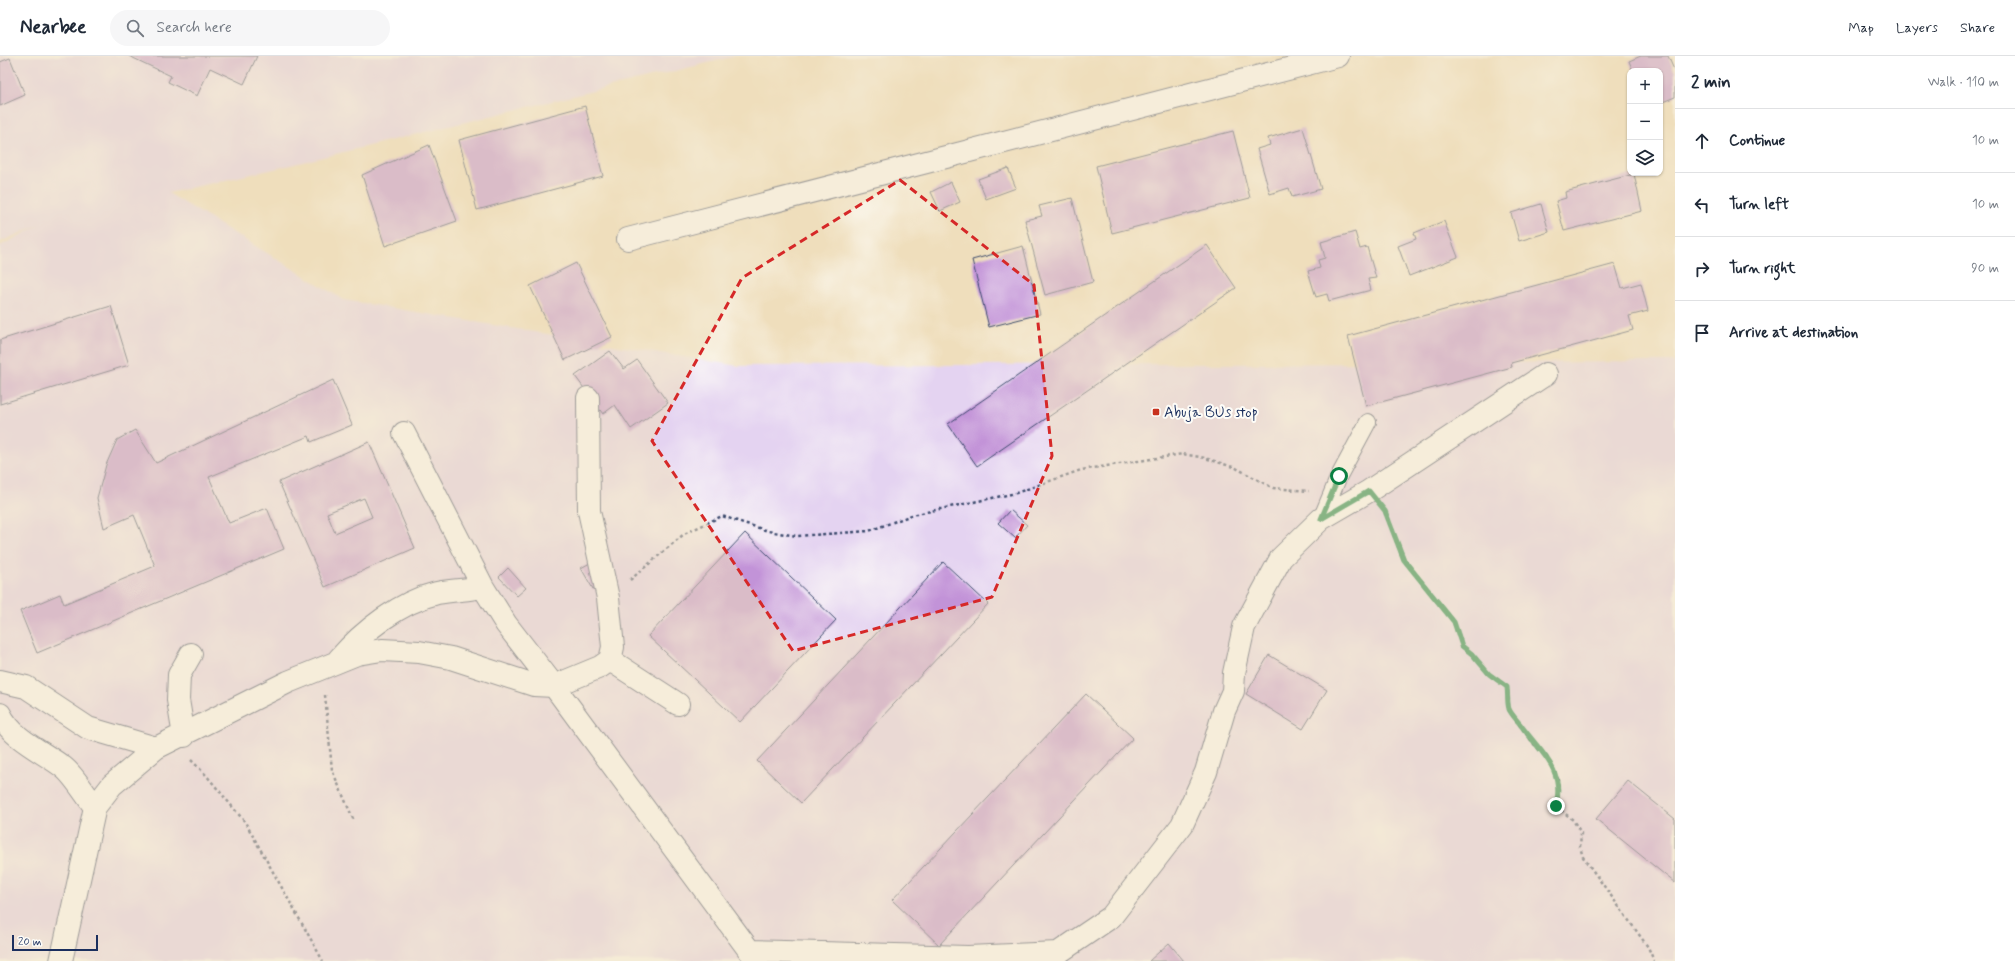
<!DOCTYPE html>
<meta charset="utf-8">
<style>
:root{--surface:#fff;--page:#f6f6f7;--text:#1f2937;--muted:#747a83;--line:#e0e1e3}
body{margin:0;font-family:Mynerve,sans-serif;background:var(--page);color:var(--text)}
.controls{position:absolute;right:12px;top:12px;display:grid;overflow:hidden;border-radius:8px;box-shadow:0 1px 3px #0004}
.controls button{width:36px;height:36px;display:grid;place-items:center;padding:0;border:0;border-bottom:1px solid var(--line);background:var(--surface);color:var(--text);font:20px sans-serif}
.scale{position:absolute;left:12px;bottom:10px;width:86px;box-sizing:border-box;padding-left:4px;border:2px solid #1b2f5e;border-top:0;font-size:11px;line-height:14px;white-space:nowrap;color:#1b2f5e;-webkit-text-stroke:3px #fdfcf7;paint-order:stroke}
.stop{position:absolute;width:12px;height:12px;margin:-9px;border:3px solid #0b8043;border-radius:50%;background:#fff}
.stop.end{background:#0b8043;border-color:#fff;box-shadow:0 1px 4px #0008}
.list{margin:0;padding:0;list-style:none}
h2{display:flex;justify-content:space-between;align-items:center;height:52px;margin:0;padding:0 16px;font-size:17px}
h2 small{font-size:13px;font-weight:400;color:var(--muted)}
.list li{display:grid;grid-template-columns:26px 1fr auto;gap:12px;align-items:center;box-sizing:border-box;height:64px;padding:0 16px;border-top:1px solid var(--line)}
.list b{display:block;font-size:15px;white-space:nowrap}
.list em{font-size:13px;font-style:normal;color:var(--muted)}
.icon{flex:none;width:22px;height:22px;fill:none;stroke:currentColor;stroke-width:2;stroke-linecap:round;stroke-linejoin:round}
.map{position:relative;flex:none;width:1675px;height:905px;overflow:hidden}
header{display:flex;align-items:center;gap:24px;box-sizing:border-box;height:56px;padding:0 20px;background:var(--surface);border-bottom:1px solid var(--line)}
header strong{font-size:19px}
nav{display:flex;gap:22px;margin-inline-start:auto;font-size:14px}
.search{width:280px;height:36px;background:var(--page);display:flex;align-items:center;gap:10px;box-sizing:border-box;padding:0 14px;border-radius:22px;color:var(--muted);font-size:15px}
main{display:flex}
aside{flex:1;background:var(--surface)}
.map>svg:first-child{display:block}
</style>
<header>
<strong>Nearbee</strong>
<div class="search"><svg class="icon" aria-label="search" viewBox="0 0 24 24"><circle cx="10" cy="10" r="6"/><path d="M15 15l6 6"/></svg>Search here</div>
<nav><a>Map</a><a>Layers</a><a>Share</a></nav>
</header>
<main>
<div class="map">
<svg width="1675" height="905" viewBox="0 0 1675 905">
<rect width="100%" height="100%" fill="#fdfcf7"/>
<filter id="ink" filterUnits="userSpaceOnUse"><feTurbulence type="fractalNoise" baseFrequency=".025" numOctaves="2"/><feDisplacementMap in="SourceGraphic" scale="8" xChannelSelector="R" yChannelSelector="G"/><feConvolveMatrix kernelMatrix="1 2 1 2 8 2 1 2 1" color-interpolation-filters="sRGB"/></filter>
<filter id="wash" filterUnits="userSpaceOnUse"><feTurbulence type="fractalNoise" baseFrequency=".012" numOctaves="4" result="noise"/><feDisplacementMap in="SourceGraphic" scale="16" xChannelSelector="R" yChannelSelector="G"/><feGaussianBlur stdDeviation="0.9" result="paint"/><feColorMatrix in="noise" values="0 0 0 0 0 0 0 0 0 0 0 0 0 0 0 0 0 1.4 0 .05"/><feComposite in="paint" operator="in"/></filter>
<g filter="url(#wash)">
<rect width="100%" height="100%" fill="#efdebc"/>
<path fill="#e4d3f1" d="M0 0H736L274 113 168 137 344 244 738 310 1675 306V905H0V190L41 168 0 186Z"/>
<g id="blocks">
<path fill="#c293d8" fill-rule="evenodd" d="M129 0H257L244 28 210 12 197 40 168 26 171 20Z
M1641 0H1668L1675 16V41L1660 47V15H1633L1629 5Z
M10 2 25 39 0 50V6Z
M585 50 603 120 477 154 459 84Z
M1303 72 1321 133 1292 141 1289 132 1270 138 1257 93 1270 89 1268 82Z
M1233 75 1250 142 1112 177 1096 110Z
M429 89 457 165 385 190 362 119Z
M1008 112 1016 132 986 143 978 123Z
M1634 118 1642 155 1564 175 1556 145 1566 142 1565 136Z
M951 126 960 146 940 155 931 136Z
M1072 142 1093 226 1045 239 1025 164 1042 160 1039 150Z
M1541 148 1549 176 1519 185 1511 157Z
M1444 165 1458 201 1409 220 1398 190 1416 183 1414 177Z
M1355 176 1360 193 1367 191 1376 222 1368 223 1371 234 1329 245 1327 238 1316 241 1308 215 1320 212 1318 204 1325 202 1321 186Z
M1207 189 1236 232 977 410 948 368Z
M1023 190 1040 258 989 271 972 204Z
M576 207 612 281 565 304 530 230Z
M1615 208 1622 232 1641 227 1648 255 1629 260 1633 274 1511 307 1512 311 1366 350 1348 280Z
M111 250 129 309 0 348V284Z
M610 295 624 313 637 304 668 347 631 373 615 349 603 358 575 320Z
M333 324 352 369 311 386 309 380 209 421 229 467 267 452 284 493 37 597 20 555 60 538 64 548 155 510 134 459 104 472 97 442 106 409 117 384 135 374 156 407Z
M369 386 415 492 325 531 279 426ZM364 442 372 461 335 477 327 457Z
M1010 454 1027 469 1015 482 998 467Z
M745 477 836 564 740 666 648 580Z
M604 499 615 520 593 533 581 512Z
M943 506 988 548 801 747 757 705Z
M508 512 526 532 517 540 499 521Z
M1269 599 1327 634 1303 673 1246 638Z
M1086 638 1133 682 939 889 892 844Z
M1628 725 1675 763V827L1596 763Z
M1169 887 1184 905H1149Z"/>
</g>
</g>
<g filter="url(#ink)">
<use href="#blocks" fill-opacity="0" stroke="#3b496c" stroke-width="1"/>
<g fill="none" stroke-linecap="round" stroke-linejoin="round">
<g stroke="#3b496c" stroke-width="18">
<path id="service" d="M1321 463 1339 420 1368 366"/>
</g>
<g stroke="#3b496c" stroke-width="24">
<path id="minor" d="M628 183 1338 0
M404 377 483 531 506 568 554 630 757 905
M339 603C363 575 400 546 437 537 452 534 468 534 483 531
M610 604 678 648
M0 625 26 631 88 672 156 692
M0 658C12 683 42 695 63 711 74 719 86 740 95 751
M184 680 178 644 179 619 191 598
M750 895 968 901 1058 897 1111 861 1182 769 1206 716 1224 655 1233 635 1234 617 1244 571 1281 502 1321 463 1369 435 1546 318
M61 905 95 751 112 729 156 692 288 626 357 598 382 594 419 596 451 602 534 629 554 630 600 611 610 604 613 591 608 542 589 455 588 342"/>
</g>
<path stroke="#3b496c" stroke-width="2.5" stroke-dasharray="3 3" stroke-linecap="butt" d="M1385 456 1404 504 1454 566 1462 590 1472 598 1489 618 1507 631 1509 654 1534 688 1546 700 1558 723V741L1556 750 1573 764 1581 777 1580 791 1583 801 1648 891 1654 905
M630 524 684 478 722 460 768 475 797 480 869 475 912 459 1016 437 1081 414 1183 398 1205 402 1236 412 1273 432 1309 435
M325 639 332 714 354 765
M191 704 206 719 245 766 323 905"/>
<use href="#service" stroke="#fff" stroke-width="16"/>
<use href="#minor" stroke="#fff" stroke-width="22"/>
</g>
</g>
<g fill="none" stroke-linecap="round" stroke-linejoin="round" filter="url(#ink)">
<path stroke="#0b8043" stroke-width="5" d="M1339 420 1321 463 1369 435 1385 455 1404 504 1454 566 1462 590 1472 598 1489 618 1507 631C1508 638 1507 647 1509 653 1511 658 1517 664 1520 668 1540 696 1565 712 1556 750"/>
</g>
<path d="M0 0H1675V905H0ZM900 124 1034 229 1052 400 992 541 793 595 652 385 742 222Z" fill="#efdebc" fill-opacity=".55" fill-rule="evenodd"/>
<path fill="none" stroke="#d62828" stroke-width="3" stroke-dasharray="8 5" stroke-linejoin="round" d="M900 124 1034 229 1052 400 992 541 793 595 652 385 742 222Z"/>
<rect fill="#c8321e" stroke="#fdfcf7" stroke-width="1.5" x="1152" y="352" width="8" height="8" rx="2"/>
<g text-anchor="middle" stroke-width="4" stroke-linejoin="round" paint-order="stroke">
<g font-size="15" fill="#1b2f5e" stroke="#fdfcf7" text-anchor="start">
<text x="1164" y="361">Abuja BUs stop</text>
</g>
</g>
</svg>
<div class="controls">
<button>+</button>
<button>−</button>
<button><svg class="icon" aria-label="layers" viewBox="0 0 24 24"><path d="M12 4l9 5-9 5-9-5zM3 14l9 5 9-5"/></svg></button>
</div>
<div class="scale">20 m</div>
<div class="stop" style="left:1339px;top:420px"></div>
<div class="stop end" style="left:1556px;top:750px"></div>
</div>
<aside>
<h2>2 min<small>Walk · 110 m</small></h2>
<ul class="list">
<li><svg class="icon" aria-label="ahead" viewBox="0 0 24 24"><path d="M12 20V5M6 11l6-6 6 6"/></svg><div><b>Continue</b></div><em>10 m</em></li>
<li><svg class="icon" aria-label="left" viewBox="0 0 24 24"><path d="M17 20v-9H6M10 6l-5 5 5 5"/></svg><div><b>Turn left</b></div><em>10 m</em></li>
<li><svg class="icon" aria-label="right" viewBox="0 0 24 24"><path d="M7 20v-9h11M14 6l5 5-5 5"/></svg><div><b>Turn right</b></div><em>90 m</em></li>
<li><svg class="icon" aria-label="arrive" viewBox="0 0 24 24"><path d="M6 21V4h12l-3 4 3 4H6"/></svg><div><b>Arrive at destination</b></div></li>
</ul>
</aside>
</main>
